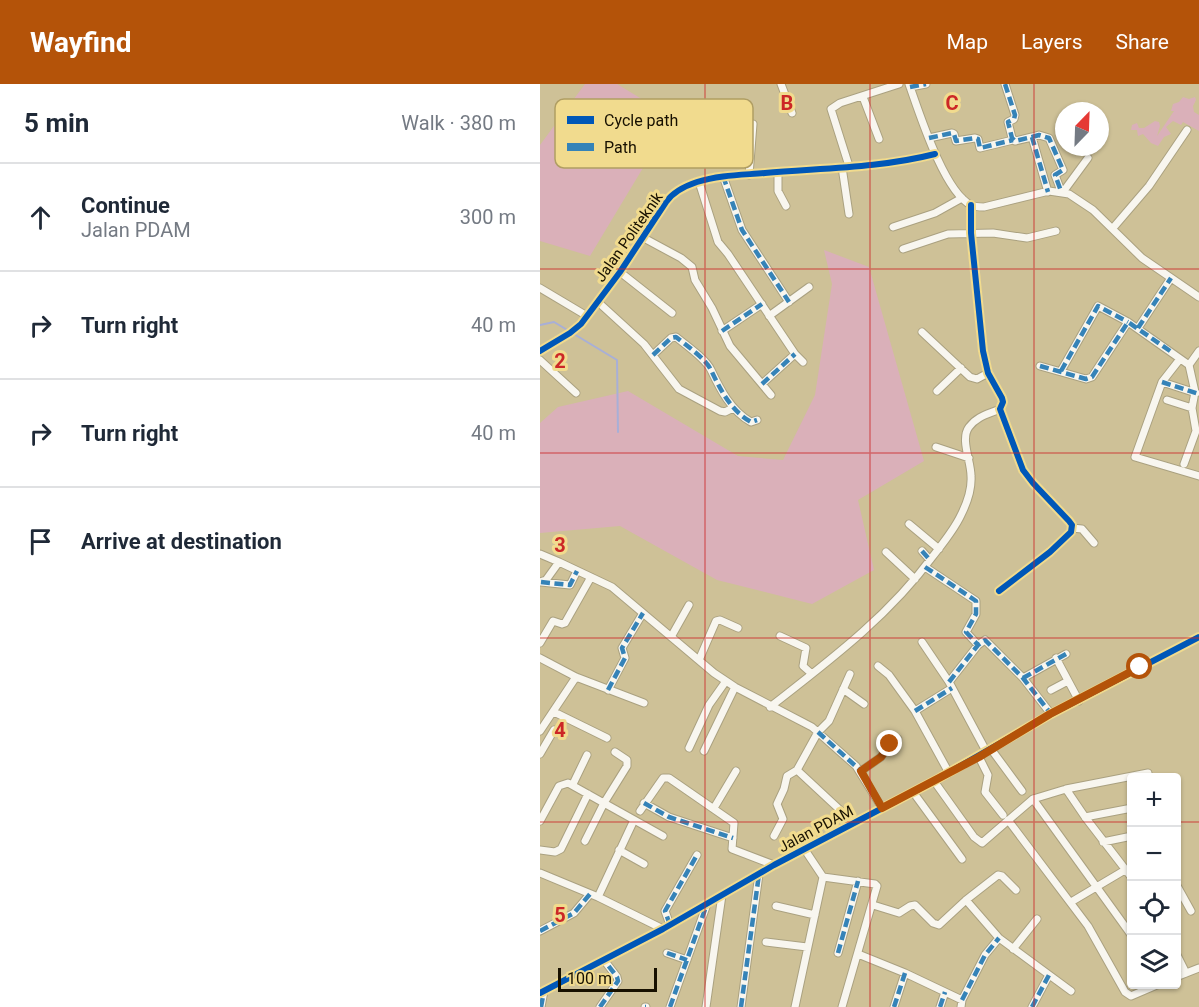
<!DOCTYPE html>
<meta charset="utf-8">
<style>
:root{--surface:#fff;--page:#f6f6f7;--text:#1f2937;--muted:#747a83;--line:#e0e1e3;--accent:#b45309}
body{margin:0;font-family:Roboto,sans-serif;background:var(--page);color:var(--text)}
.controls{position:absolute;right:18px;bottom:18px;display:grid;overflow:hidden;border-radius:6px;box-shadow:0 2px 4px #0004}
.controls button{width:54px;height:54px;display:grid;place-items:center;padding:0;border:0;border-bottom:2px solid var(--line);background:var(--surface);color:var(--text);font:30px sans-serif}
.compass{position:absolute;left:515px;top:18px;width:54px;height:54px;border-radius:50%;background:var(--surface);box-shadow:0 2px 4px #0004;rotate:23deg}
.scale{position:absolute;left:18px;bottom:15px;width:99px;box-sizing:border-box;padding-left:6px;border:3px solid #171000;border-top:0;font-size:16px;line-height:21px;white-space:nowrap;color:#171000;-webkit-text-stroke:4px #f1db8e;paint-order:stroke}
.stop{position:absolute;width:18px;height:18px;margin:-14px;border:4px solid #b45309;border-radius:50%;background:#fff}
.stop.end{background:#b45309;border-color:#fff;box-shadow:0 2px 6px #0008}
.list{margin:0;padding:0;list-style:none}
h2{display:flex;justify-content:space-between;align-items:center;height:78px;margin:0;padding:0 24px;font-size:26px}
h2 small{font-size:20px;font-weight:400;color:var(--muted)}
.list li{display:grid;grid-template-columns:39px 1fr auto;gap:18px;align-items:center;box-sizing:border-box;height:108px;padding:0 24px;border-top:2px solid var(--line)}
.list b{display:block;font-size:22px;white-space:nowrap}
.list p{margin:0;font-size:20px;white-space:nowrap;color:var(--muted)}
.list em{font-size:20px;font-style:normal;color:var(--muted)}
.icon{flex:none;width:33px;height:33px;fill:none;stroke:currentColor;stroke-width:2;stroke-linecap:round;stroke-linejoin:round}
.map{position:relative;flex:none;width:659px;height:923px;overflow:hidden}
header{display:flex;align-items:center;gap:36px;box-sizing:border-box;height:84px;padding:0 30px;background:var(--accent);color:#fff}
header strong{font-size:28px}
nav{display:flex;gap:33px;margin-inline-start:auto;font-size:21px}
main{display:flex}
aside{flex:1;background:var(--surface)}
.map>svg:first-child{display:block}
</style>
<header>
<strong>Wayfind</strong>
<nav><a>Map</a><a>Layers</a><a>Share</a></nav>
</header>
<main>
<aside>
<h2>5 min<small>Walk · 380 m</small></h2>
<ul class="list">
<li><svg class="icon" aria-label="ahead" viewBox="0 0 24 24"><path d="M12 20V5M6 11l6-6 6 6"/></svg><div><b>Continue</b><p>Jalan PDAM</p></div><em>300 m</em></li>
<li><svg class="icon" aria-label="right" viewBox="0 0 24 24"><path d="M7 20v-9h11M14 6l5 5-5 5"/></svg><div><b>Turn right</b></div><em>40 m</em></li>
<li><svg class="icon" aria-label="right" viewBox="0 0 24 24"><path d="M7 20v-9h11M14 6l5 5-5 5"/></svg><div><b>Turn right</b></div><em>40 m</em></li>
<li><svg class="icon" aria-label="arrive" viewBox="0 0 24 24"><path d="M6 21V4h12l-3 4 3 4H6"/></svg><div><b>Arrive at destination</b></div></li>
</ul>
</aside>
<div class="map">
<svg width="659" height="923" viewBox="0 0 659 923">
<rect width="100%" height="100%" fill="#cec197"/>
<path fill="#dab0b9" d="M45 0H77L133 34 50 172 0 157V61Z
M643 13 649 15 655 13 656 16 653 22 654 28 659 31V47L643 38 641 41 633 37 626 43 631 50 624 53 618 62 611 59 603 50 598 52 597 46H591L592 41 597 39 599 44H604L615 37 619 38 620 42 617 52 634 27H631L633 20 639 18Z
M284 166 329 183 384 377 318 416 334 486 272 520 177 496 80 442 0 449V339L18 323 88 307 198 372 243 376 275 311 292 200Z"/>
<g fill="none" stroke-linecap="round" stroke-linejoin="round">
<path stroke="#a8afd7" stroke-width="2" d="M0 241 14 238 77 276 78 348"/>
<g stroke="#aaa180" stroke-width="9">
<path id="minor" d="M241 0 252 29
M369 0C379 28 404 108 431 121 435 123 440 123 444 123L509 107 529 110 553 126 602 174 659 213
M465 0 475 31 474 35 468 38 472 54 475 57 492 53 508 108
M370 3 386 0
M323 13 339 55
M492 53 499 51 509 54 523 86 515 91 521 107
M389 54 412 49 414 50 416 57 435 54 438 55 440 64 473 56
M309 82 291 25 300 19 359 0
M302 83 309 130
M238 88V107L246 122
M209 91 213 40
M183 92 202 146 249 218
M159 98 178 158 188 170 255 270 263 278
M523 108 548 74
M431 121V149L443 267 448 289 462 314 463 318 460 325 483 386 493 399 529 437 532 441 531 448 510 468 459 507
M353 143 395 129 422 114
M573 144 609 102 647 46
M102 153 141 174 152 183 155 196 172 224 190 262 231 311
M363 165 408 150 453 149 487 154 516 147
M80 188 132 229
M0 204 47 232
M58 218 104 260 139 305 180 327 185 328 193 324
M229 232 269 203
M598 244 631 194
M182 247 222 220
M382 248 430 293 437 295 448 289
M0 267 30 249 41 240 80 188 126 118C133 108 145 102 157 98 179 91 202 91 225 89 282 84 340 84 395 70
M113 271 131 254 136 253C146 261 166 275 171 286 180 305 191 327 211 338L217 336
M640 275 622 298 595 373 659 392
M0 276 36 309
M500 282 546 295 552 293 588 238 649 281
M521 287 558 222 588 238
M622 298 656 309
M222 300 255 270
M397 307 421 284
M627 316 652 324 655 308 649 281 659 267
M396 363 429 374
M644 380 656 347 652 324
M369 440 399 465
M532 444 542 445 554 459
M382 467 390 476
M346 468 375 495
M0 470 19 478
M385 483 436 517V530L426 548 438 561
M0 498 6 496 19 478 72 503 174 589 195 603 272 643 316 682 342 724
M1 498 30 501 37 487
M240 552 266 564 263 582 272 590
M131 553 149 521
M382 558 409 598 446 667
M0 559 13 537 22 540 25 539 51 493
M0 574 36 593 104 619
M516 574 539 617
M159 576 176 537 180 536 198 544
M338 582 349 591 375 627 409 689
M483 594 526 570
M409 598 438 561 445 556 483 594 511 630
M303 605 324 620
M68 606 85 574 82 564 103 529
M511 606 528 597
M230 623C289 577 348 533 393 472 403 459 414 446 421 431 427 419 432 406 431 392 431 377 420 355 429 343 437 332 449 330 460 325
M375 627 412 604
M14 628 67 654
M0 647 36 593
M149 664 169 621 186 597
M451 665 482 707
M164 667 195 603
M0 670 14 646
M439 673 448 691 445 708 463 731
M257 686 314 739
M321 687 341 673 350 660 358 655
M394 697 434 753 442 759 493 715 526 705 545 733 592 794
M33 700 47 671
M526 705 608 689
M373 708 422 775
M493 715 592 852
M104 719 129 733 193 754
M174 724 196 687
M100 727 123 694H129L194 739 192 765 234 781
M545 733 592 724
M468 736 548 842 585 908 591 912 619 900
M0 737 19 702 28 699 123 752
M234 752 243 735 237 720 244 705 247 692 257 686 278 648 289 637 310 590
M45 757 64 719 87 682V676L75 668
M563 758 592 752
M0 766 15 768 21 765 48 710
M79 766 104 780
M265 766 283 793 335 800 337 802 302 923
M0 789 58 813 123 845
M636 800 651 827
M58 813 94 736
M426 816 459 854 531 907
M531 818 585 786
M333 821 359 829 370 822 375 821 393 839 399 841 426 816 458 791 462 792 476 806
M236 822 275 831
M130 841 125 827 157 771
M0 847 34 829 50 810
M226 858 267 863
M473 865 497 835
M127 869 147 876
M298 869 318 797
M636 869 646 889
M318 870 365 889 422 916 421 923
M636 893 659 884
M0 909 123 845 234 781 394 697 511 630 659 553
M422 916 445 871 459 854
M1 923 4 907
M60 923 78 897 77 893 64 876
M105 923H106
M130 923 167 820
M166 923 182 811
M201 923 219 790
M255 923 283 793
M354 923 365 889
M400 923 405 908
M492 923 509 891"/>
</g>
<use href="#minor" stroke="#f8f6ef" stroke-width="7"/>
<path stroke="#3583b8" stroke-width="4.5" stroke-dasharray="9 4.5" stroke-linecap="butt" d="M465 0 475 31 474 35 468 38 472 54 475 57 492 53 508 108
M370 3 386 0
M492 53 499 51 509 54 523 86 515 91 521 107
M389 54 412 49 414 50 416 57 435 54 438 55 440 64 473 56
M183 92 202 146 249 218
M598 244 631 194
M182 247 222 220
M113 271 131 254 136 253C146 261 166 275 171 286 180 305 191 327 211 338L217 336
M500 282 546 295 552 293 588 238 633 269
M521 287 558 222 588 238
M622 298 659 310
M222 300 255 270
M382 467 390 476
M385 483 436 517V530L426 548 438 561
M1 498 30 501 37 487
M483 594 526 570
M409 598 438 561 445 556 483 594 511 630
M68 606 85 574 82 564 103 529
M375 627 412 604
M278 648 321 687 342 724
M321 687 341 673 350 660 358 655
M104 719 129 733 193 754
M130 841 125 827 157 771
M0 847 34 829 50 810
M127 869 147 876
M298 869 318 797
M422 916 445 871 459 854
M1 923 4 907
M60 923 78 897 77 893 64 876
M105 923H106
M130 923 167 820
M201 923 219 790
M354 923 365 889
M400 923 405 908
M492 923 509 891"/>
<g stroke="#f1db8e" stroke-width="10">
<path id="cycleway" d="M431 121V149L443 267 448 289 462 314 463 318 460 325 483 386 493 399 529 437 532 441 531 448 510 468 459 507
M0 267 30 249 41 240 80 188 126 118C133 108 145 102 157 98 179 91 202 91 225 89 282 84 340 84 395 70
M0 909 123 845 234 781 394 697 511 630 659 553"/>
</g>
<use href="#cycleway" stroke="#0057b8" stroke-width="6"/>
</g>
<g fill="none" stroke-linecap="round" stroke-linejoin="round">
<path stroke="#b45309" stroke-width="8" d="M350 660 341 673 321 687 342 724 439 673 510 630 600 583"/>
</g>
<path fill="none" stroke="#cc2726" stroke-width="1.5" stroke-opacity="0.55" d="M165 0V923M330 0V923M494 0V923M0 185H659M0 369H659M0 554H659M0 738H592M636 738H659"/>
<g text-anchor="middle" stroke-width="6" stroke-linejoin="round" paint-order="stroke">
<g font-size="15" fill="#171000" stroke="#f1db8e">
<text transform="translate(89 153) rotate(-55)" y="5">Jalan Politeknik</text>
<text transform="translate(276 745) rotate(-28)" y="5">Jalan PDAM</text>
</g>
</g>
<rect x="15" y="15" width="198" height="69" rx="9" fill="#f1db8e" stroke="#b09e63" stroke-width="1.5"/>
<rect x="27" y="32" width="27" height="8" fill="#0057b8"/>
<rect x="27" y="59" width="27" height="8" fill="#3583b8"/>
<g font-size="16" fill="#171000">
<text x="64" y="42">Cycle path</text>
<text x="64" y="69">Path</text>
</g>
<g font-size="20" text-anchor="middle" font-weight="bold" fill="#cc2726" stroke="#f1db8e" stroke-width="6" stroke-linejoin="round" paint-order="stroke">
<text x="247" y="26">B</text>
<text x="412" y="26">C</text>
<text x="20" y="284">2</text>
<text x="20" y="468">3</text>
<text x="20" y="653">4</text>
<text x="20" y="838">5</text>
</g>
</svg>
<div class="controls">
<button>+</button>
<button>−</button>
<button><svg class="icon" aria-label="locate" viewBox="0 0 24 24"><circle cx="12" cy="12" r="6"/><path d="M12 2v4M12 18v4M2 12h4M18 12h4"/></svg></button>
<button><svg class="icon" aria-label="layers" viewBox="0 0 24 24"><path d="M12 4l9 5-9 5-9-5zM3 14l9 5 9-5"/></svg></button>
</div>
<svg class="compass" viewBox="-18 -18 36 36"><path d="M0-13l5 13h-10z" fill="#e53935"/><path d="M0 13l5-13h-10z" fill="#747a83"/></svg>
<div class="scale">100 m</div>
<div class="stop" style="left:600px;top:583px"></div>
<div class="stop end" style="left:350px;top:660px"></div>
</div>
</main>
